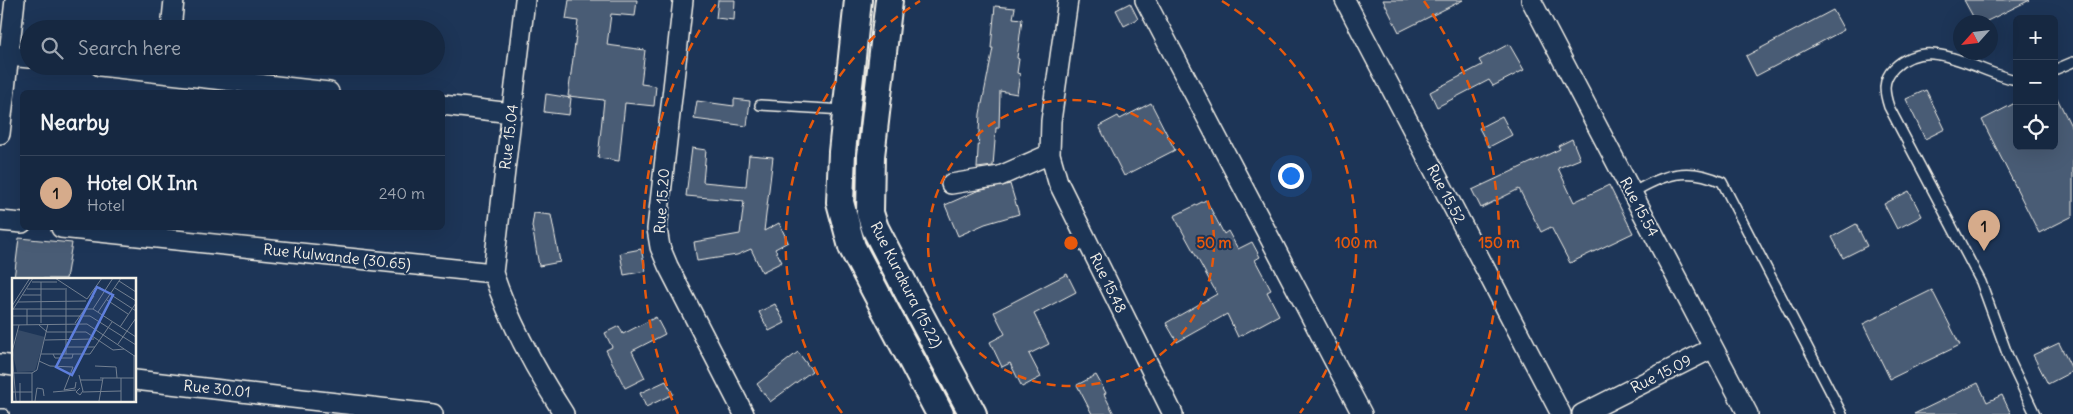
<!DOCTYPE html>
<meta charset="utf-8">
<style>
:root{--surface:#162841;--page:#1f3048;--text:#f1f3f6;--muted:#9ea6b1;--line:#35445a;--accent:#d6ab8b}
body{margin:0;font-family:Delius,sans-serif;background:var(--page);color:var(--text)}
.controls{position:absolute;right:15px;top:15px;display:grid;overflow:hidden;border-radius:8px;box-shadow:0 5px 20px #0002}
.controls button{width:45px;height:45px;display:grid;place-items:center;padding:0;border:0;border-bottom:1px solid var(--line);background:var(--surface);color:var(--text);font:25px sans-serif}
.compass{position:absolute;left:1953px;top:15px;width:45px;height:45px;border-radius:50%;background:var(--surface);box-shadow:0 5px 20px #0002;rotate:243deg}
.you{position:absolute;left:1290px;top:175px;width:18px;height:18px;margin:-12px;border:4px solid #fff;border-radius:50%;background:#1a73e8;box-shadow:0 0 0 8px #1a73e833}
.badge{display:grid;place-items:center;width:32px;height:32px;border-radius:50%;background:var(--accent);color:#111;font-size:16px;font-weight:700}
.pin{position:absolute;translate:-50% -41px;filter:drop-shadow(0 1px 2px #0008)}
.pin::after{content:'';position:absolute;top:26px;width:18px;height:15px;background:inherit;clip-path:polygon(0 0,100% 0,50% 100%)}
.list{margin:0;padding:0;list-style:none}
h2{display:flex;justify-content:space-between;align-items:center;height:65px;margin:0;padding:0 20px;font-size:21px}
h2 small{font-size:16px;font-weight:400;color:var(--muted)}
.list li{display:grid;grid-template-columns:32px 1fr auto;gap:15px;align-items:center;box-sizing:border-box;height:75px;padding:0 20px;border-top:1px solid var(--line)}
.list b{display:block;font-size:19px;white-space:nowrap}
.list p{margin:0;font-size:16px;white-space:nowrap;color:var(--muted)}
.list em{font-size:16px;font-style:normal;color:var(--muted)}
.icon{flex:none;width:28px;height:28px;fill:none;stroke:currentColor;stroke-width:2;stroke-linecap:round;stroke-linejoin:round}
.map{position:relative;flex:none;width:2073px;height:414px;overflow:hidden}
.search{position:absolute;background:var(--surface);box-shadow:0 5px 20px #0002;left:20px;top:20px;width:425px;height:55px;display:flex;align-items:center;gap:12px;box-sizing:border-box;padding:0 18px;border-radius:28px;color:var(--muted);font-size:19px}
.panel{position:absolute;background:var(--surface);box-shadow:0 5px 20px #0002;left:20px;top:90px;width:425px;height:140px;border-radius:8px}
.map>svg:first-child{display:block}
</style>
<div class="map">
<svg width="2073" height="414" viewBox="0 0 2073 414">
<rect width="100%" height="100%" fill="#1d3557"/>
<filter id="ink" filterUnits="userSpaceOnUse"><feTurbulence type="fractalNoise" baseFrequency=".02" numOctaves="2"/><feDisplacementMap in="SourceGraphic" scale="10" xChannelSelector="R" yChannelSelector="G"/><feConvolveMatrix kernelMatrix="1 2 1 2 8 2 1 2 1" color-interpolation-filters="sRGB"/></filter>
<g filter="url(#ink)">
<path fill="#485b74" stroke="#f4f1e8" d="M569 0H637L635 16 611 14 607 45 645 50 641 84 656 86 654 106 625 103 619 161 598 158 604 100 568 96 578 21 566 19Z
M718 0H735L734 20 716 18Z
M1383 0H1463L1399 32Z
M1964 0H2030L1985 22H1976Z
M1130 3 1138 19 1124 26 1116 10Z
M995 6 1015 8 1013 18 1022 19 1017 58 1019 59 1017 73 1020 74 1017 94 1000 91 999 128H996L993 166 977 168 980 114 993 48H991Z
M1833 10 1844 30 1756 76 1746 56Z
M1509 44 1524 70 1493 86 1489 80 1437 107 1430 92 1482 65 1479 60Z
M1926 90 1945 129 1925 139 1906 99Z
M2054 92 2073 130V216L2039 233 1982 120 2017 102V146H2054Z
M546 94 571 98 569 115 544 112Z
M734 99 750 101 747 126 694 119 697 101 734 106Z
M1151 103 1175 150 1124 176 1099 126 1118 116 1120 119Z
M1502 116 1512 135 1489 147 1479 128Z
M1572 139 1580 159 1558 168 1574 202 1609 185 1633 233 1570 263 1551 227 1541 232 1519 189 1481 208 1472 190 1560 149 1558 146Z
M692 148 706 150 703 182 746 186 749 155 773 157 764 231 779 223 788 242 775 249 782 262 762 272 751 249 737 255 697 261 694 242 740 234 744 201 686 196Z
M1010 184 1019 214 985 224 958 236 945 205 977 191Z
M1909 191 1922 216 1897 229 1884 204Z
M1206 200 1224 234 1228 231 1238 249 1252 242 1260 257 1255 260 1271 290 1267 292 1279 315 1238 337 1227 314 1177 342 1166 323 1217 294 1174 216Z
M534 213 551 215 560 262 539 266 532 226Z
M1856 224 1867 246 1843 258 1832 237Z
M19 238 72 243 66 279H14Z
M641 249 646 271 624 275 620 253Z
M1067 274 1076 292 1034 314 1049 344 1029 354 1041 377 1022 387 1010 363 1002 367 990 342 1005 334 994 312Z
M1932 290 1960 345 1890 379 1863 324Z
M775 304 785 323 769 331 759 312Z
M656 317 665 334 632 351 645 378 625 388 606 350 612 347 605 333 619 326 623 334Z
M2059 343 2073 371 2048 384 2033 355Z
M798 352 812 371 770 402 757 384Z
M1096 375 1106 393 1104 394 1114 414H1092L1077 385Z
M666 381 673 394 646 407 640 393Z
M1978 383 1987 402 2002 395 2011 414H1914Z"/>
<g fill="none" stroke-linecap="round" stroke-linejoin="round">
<g stroke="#f4f1e8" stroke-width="12">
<path id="service" d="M2054 70 2073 62
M2017 80C1976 73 1931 33 1894 68 1882 80 1884 92 1889 107L1981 282 2009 359 2035 414
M760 105 844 110
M1632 193C1664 174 1687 166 1722 182L1842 414
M0 414H4"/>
</g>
<g stroke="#f4f1e8" stroke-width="22">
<path id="minor" d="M525 0 493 273C510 324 535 369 564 414
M683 0 657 229 660 247 668 266 744 414
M1068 0 1051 121 1050 154 1058 182 1173 414
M1145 0 1362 414
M1345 0 1561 414
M1531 0 1748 414
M171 29 174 0
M0 55 29 58
M100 66 329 92
M442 105 512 113
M0 134 15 0
M951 184 1000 176 1050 154
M0 221 22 223
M61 228 493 273
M0 364 14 366
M135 380 433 414
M1582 414 1713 348"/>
</g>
<g stroke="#f4f1e8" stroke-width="30">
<path id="secondary" d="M858 0 842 152 840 202 852 247 940 414
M889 0 871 156 870 213 875 228 910 296 973 414"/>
</g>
<use href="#service" stroke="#1d3557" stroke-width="9"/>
<use href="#minor" stroke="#1d3557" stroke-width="19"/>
<use href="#secondary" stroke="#1d3557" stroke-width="26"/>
</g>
</g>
<g fill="none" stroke="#e8590c" stroke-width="2.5" stroke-dasharray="9 6">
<circle cx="1071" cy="243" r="143"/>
<path d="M842 413A285 285 0 0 1 920 1M1222 1A285 285 0 0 1 1300 413"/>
<path d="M678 414A428 428 0 0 1 718 1M1424 1A428 428 0 0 1 1464 414"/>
</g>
<g text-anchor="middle" stroke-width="4" stroke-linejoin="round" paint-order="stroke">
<g font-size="15" fill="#f4f1e8" stroke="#1d3557">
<text transform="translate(509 137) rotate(-83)" y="5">Rue 15.04</text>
<text transform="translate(1446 194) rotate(62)" y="5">Rue 15.52</text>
<text transform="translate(662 201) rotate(-86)" y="5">Rue 15.20</text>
<text transform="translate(1639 207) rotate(62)" y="5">Rue 15.54</text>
<text transform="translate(337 257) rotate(6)" y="5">Rue Kulwande (30.65)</text>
<text transform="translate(1108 283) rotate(64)" y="5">Rue 15.48</text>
<text transform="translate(906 285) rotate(63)" y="5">Rue Kurakura (15.22)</text>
<text transform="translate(1661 374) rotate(-27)" y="5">Rue 15.09</text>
<text transform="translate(217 389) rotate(6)" y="5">Rue 30.01</text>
</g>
</g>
<g transform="translate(12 278)">
<rect width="124" height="124" fill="#1d3557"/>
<path d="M6 52 33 59 23 93 5 94 1 77Z" fill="#354a67"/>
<path fill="none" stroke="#738091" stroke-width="1" d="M43 0 75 21 90 0M107 3 124 14M20 4H45M29 4V45M87 9 124 33M54 10V76M103 10 124 23M15 11H53M11 17H29M95 22 116 36M6 24 74 23M0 28 18 0M1 31H81M81 31 124 59M81 31 101 0M0 33 21 0M86 34 109 0M0 38H78L124 67M63 45 82 18M0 47 75 46 124 79M15 47V31M27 47 35 54H74L101 72 112 71M108 49 124 25M33 62 82 61M106 66 124 40M54 69H83M29 76H78L100 44M41 76 43 80H60L61 76M122 77V123M27 83 38 88 61 89 52 112M83 88 104 89 105 100M0 95H20M20 95 25 92 36 46M20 95V123M67 97 71 113 68 117 64 114 68 110M88 100H122M68 102H90M8 105V123M52 112 63 110 64 104M0 114H20M41 114 64 112M71 114 109 113M4 123 0 74 7 47M23 123 25 110 31 111 32 118M87 123 91 100M109 123V100"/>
<path fill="#5e7fdd" fill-opacity="0.15" stroke="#5e7fdd" stroke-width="2.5" d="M85 9 101 17 60 97 44 89Z"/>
<rect width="124" height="124" fill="none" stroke="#f4f1e8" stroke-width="2.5"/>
</g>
<circle cx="1071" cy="243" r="8" fill="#e8590c" stroke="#1d3557" stroke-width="2.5"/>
<g font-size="15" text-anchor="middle" font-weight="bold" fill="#e8590c" stroke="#1d3557" stroke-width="4" stroke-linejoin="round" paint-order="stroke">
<text x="1214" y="248">50 m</text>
<text x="1356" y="248">100 m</text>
<text x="1499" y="248">150 m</text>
</g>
</svg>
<div class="controls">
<button>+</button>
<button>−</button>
<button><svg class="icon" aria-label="locate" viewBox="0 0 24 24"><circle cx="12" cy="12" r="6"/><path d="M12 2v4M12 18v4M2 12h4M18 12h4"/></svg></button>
</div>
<svg class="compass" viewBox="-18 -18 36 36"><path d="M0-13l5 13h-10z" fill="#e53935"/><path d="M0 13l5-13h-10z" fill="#9ea6b1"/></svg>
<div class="you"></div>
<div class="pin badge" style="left:1984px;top:251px">1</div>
<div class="search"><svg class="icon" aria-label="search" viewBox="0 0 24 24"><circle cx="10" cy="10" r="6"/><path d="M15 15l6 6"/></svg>Search here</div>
<section class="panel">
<h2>Nearby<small></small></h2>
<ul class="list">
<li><span class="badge">1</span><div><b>Hotel OK Inn</b><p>Hotel</p></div><em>240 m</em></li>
</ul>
</section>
</div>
